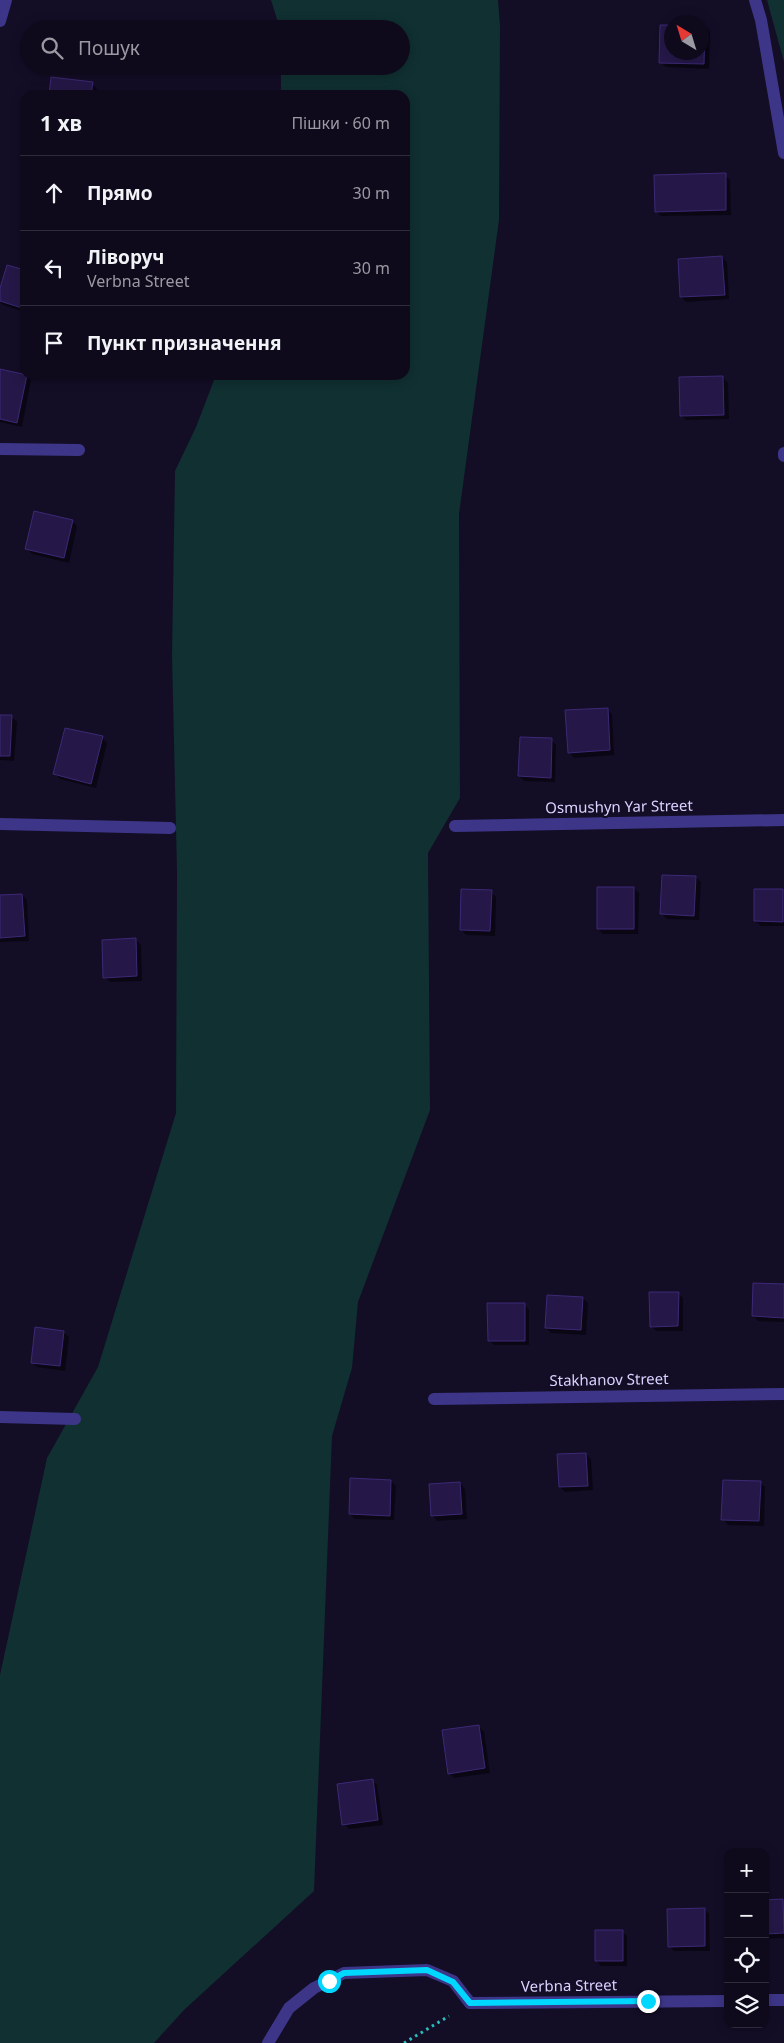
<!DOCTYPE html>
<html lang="uk">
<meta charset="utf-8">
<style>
:root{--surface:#0e0a1c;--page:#1c1829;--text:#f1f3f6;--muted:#9b9aa3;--line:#2e2b3b}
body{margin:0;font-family:"Noto Sans",sans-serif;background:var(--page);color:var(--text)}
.controls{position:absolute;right:15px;bottom:15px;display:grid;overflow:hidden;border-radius:10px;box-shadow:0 2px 12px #0003}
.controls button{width:45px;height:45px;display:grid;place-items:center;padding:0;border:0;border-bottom:1px solid var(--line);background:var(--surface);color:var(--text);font:25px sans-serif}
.compass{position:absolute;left:664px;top:15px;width:45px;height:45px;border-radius:50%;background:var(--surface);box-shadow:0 2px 12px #0003;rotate:322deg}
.stop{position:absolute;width:15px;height:15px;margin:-11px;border:4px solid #00d7fe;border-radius:50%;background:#fff}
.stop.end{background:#00d7fe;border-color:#fff;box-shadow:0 1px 5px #0008}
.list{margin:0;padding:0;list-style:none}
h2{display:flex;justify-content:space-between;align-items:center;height:65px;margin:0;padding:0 20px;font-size:21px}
h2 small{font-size:16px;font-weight:400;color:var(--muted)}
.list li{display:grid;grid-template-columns:32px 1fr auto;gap:15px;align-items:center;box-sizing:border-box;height:75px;padding:0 20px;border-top:1px solid var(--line)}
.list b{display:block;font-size:19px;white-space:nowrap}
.list p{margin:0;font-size:16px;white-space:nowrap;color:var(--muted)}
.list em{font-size:16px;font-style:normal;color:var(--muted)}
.icon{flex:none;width:28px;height:28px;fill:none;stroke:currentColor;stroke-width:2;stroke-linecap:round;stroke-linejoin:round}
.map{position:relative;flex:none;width:784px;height:2043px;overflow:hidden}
.search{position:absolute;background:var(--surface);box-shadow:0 2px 12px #0003;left:20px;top:20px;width:390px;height:55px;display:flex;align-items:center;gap:12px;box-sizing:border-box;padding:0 18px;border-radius:28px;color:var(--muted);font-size:19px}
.panel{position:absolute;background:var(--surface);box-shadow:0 2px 12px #0003;left:20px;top:90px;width:390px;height:290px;border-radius:15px}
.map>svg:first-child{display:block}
</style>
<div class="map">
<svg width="784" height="2043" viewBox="0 0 784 2043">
<rect width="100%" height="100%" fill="#130d26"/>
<path fill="#103031" d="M271 0H498L500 26 499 220 459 514 460 798 428 853 430 1110 358 1302 352 1368 332 1436 314 1891 184 2010 154 2043H0V1675L47 1458 98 1367 176 1113 177 872 172 656 175 471 196 427 216 375H405V95H281V66H401V29H280Z
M767 0H784V62Z"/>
<path fill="#0007" d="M702 27H705L710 32 709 69 666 67 660 62 672 52H702Z
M92 84 97 89 96 95H50Z
M725 175 730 180 731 215 661 216 656 211Z
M25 185V199L22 197Z
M722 257 727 262 729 299 686 302 681 297Z
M25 271V312L3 305 0 302V292Z
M0 370 26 375 31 380 22 427 0 422Z
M723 378 728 383 729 419 686 420 681 415Z
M72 521 77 526 69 563 32 554 27 549Z
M607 709 612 714 614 755 574 758 569 752Z
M0 716 12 717 17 722 14 761 0 760Z
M102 738 107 743 96 788 60 779 55 774Z
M551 740 556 745 555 782 524 781 519 776Z
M696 877 701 882 699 920 667 919 662 914Z
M634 888 639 893 638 934H603L598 929Z
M782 890 784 892V926H761L755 921Z
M491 892 496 897 495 936 466 935 461 929Z
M22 895 27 900 29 941 0 942V896Z
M136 940 141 945 142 981 110 982 105 977Z
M784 1285V1322L758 1321 753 1316Z
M678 1293 683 1298V1331H656L651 1326Z
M583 1298 588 1303 586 1335 551 1333 546 1328Z
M524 1304 529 1310V1345H494L489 1340Z
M63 1332 69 1337 65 1371 37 1367 32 1362Z
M586 1454 591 1459 593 1490 565 1492 560 1487Z
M391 1481 396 1486 394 1520 355 1519 350 1514Z
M760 1482 765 1487 764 1526 728 1525 723 1519Z
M460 1483 465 1489 467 1519 437 1521 432 1515Z
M479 1727 484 1732 490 1773 454 1778 449 1773Z
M372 1780 377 1785 383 1825 349 1829 344 1824Z
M783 1900 784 1938 765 1939V1901Z
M704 1909 709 1914 710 1951H674L669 1946Z
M622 1931 627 1936V1966H601L596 1960Z"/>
<path fill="#251848" stroke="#3c2976" d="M660 25H672V52H702V26H705L704 64 659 63Z
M51 77 93 82 91 95H49Z
M726 173V210L655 212 654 175Z
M722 256 725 295 680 297 678 259Z
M7 265 25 270V309L0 301V288Z
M0 369 27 375 17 423 0 419Z
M723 376 724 415 680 416 679 377Z
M34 511 73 520 64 558 25 549Z
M608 708 610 750 568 753 565 710Z
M0 715H12L10 756H0Z
M65 728 103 736 91 784 53 774Z
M520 737 552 738 551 778 518 776Z
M662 875 696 876 694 916 660 914Z
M597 887H634V929H597Z
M461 889 492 890 490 931 460 930Z
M754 889H783V922L754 921Z
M22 894 25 936 0 938V895Z
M136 938 137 976 103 978 102 940Z
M753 1283 784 1284V1318L752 1316Z
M649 1292H679L678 1326 650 1327Z
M547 1295 583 1297 581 1330 545 1328Z
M487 1303H525V1341H488Z
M35 1327 64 1331 60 1366 31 1363Z
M586 1453 588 1486 559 1487 557 1454Z
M350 1478 391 1480 390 1516 349 1514Z
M723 1480 761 1481 759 1521 721 1520Z
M460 1482 462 1514 431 1516 429 1484Z
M479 1725 485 1768 448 1774 442 1730Z
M373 1779 378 1820 342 1825 337 1784Z
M783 1899 784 1933 765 1934V1900Z
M705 1908V1946L668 1947 667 1909Z
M595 1930H623V1961H595Z"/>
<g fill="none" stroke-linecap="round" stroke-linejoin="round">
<path stroke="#27bebd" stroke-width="3" stroke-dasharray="2.5 4" stroke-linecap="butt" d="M404 2043 449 2016"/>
<path stroke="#3d3688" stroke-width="12" d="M268 2043 289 2008 314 1988 344 1973 427 1970 453 1981 470 2003"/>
<path stroke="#3d3688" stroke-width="12" d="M755 0 761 20 784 153
M0 21 6 0
M0 449 79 450
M784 456V453
M0 824 170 828
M455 826 784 820
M434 1399 784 1394
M0 1417 75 1419
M765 2000H784
M470 2003 728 2001"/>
</g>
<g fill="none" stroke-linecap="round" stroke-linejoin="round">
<path stroke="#00d7fe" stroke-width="6" d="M329 1981 344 1973 427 1970 453 1982 470 2003 648 2001"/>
</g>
<g text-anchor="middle" stroke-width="4.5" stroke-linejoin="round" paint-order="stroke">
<g font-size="15" fill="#dad3ff" stroke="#130d26">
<text transform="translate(619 807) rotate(-1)" y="5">Osmushyn Yar Street</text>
<text transform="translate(609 1380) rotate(-1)" y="5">Stakhanov Street</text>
<text transform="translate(569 1986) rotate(-1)" y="5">Verbna Street</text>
</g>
</g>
</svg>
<div class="controls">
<button>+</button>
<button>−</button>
<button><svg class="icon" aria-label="locate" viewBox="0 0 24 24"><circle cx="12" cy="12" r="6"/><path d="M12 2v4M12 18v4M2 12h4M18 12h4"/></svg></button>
<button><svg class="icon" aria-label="layers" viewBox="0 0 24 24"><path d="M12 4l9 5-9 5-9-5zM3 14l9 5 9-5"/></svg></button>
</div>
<svg class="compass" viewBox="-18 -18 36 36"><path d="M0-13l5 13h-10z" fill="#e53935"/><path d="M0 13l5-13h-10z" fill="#9b9aa3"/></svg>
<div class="stop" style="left:329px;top:1981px"></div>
<div class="stop end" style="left:648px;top:2001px"></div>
<div class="search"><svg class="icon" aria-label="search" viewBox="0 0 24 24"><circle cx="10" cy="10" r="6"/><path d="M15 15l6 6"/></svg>Пошук</div>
<section class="panel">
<h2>1 хв<small>Пішки · 60 m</small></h2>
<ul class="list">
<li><svg class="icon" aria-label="ahead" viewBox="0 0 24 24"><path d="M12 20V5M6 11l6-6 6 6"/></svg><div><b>Прямо</b></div><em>30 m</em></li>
<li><svg class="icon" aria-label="left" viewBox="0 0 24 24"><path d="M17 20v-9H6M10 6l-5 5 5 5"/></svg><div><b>Ліворуч</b><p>Verbna Street</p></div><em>30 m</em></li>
<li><svg class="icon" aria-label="arrive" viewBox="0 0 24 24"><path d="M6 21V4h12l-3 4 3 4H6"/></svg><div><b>Пункт призначення</b></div></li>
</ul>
</section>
</div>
